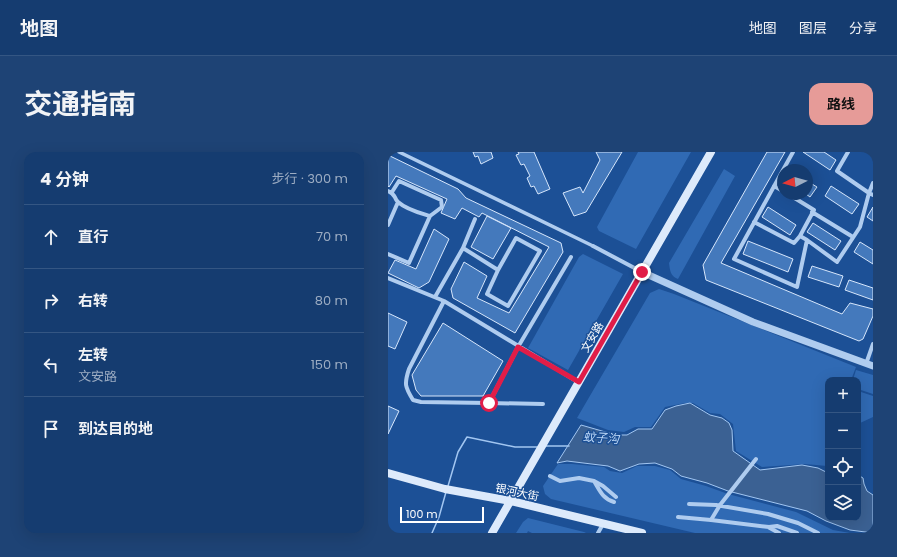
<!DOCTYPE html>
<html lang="zh">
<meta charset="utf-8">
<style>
:root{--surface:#153c70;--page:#1e4375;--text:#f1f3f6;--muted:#9dadc3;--line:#345683;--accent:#e69b98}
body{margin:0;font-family:Poppins,"Noto Sans SC",sans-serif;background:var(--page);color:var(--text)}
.controls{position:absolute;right:12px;bottom:12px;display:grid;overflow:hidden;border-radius:8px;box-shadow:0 4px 16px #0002}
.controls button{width:36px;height:36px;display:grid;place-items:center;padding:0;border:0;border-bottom:1px solid var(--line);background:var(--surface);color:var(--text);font:20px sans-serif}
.compass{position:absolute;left:389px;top:12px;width:36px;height:36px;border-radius:50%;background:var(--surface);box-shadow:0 4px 16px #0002;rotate:264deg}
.scale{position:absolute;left:12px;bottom:10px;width:84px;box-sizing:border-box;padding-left:4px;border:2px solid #fff;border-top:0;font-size:11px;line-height:14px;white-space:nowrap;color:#fff;-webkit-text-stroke:3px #1c5096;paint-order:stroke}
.stop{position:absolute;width:12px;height:12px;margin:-9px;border:3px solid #e11d48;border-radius:50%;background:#fff}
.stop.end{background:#e11d48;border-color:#fff;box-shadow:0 1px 4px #0008}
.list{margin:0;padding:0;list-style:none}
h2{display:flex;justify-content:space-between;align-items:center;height:52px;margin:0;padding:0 16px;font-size:17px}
h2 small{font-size:13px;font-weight:400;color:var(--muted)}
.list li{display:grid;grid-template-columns:26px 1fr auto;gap:12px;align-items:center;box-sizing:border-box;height:64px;padding:0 16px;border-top:1px solid var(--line)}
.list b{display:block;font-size:15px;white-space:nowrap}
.list p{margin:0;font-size:13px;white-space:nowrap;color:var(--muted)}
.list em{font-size:13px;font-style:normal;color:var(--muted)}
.icon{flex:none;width:22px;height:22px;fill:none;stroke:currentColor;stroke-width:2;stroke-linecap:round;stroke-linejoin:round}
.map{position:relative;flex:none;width:485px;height:381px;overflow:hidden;border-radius:12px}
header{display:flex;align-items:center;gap:24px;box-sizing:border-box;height:56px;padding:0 20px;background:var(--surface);border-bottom:1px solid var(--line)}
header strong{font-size:19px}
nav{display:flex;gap:22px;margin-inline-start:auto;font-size:14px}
.intro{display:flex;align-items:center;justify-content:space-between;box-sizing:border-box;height:96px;padding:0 24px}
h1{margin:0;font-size:28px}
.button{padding:10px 18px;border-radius:12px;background:var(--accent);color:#111;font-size:14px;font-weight:700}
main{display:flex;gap:24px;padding:0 24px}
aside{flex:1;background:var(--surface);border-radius:12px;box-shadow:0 4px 16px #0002}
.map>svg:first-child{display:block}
</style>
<header>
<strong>地图</strong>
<nav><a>地图</a><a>图层</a><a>分享</a></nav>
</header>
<div class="intro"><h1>交通指南</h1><a class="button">路线</a></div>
<main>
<aside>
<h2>4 分钟<small>步行 · 300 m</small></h2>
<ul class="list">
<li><svg class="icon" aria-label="ahead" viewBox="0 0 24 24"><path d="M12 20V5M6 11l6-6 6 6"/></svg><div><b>直行</b></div><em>70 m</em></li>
<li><svg class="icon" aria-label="right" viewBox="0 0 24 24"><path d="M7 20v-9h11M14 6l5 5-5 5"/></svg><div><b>右转</b></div><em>80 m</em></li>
<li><svg class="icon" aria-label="left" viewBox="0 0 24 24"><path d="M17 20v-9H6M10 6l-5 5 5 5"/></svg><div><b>左转</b><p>文安路</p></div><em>150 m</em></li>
<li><svg class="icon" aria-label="arrive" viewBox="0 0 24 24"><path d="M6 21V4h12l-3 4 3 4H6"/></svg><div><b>到达目的地</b></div></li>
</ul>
</aside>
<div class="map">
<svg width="485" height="381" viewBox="0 0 485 381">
<rect width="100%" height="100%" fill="#1c5096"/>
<path fill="#306ab4" d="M250 0H303L248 97 211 79 209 75Z
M336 17 347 24 290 127C282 124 282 118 281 111Z
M195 102 235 122 180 218 140 196 191 105Z
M271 137 286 142 468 215 463 228H440V298L439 314 417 312 374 315 348 299 345 272 332 262 322 261 305 251H297L277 255 263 275H247L236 280 220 278 189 266 262 141Z
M468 218 485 223V242L470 237V228H465Z
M470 239 485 244V265L470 272Z
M170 312H184L216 315 222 319 234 321 249 314H267L282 318 293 327 318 334 340 342 408 360 445 378 462 381H307L163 347 157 342 155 334Z
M140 366 196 380 198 381H144L140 379 139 381H128L135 370Z"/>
<path fill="#3b6193" stroke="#a2c6f1" d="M302 251 322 263 334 266 341 271 344 278 345 299 372 318 414 313 430 316 440 321V366H470V323L475 326 476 332 479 339 485 343V381L462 378 438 369 419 359 340 339 319 331 293 324 284 317 267 311 251 312 232 319 220 314 179 309 169 311 193 273 228 283H239L250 277H264L277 258 288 254Z"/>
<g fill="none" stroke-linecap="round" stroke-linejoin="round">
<path stroke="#a2c6f1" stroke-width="1.5" d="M157 294H181
M60 334 70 300 79 285 127 295H149
M44 381 51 365 58 340"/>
</g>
<path fill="#4479bc" stroke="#d6e6fb" d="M85 0H103L105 6 93 12 90 4 87 5Z
M130 0H146L162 37 150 42 146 34 143 35 139 26 142 24 136 12 133 13 128 3 131 2Z
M208 0H234L198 60 186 64 175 41 192 35 195 41 212 8Z
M379 0H397L333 111 454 162 462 151 485 157V164L475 187 471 189 318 128 315 113Z
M415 0H436L448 8 442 18Z
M0 4H2L70 37 78 46 173 91 175 100 127 181 65 146 63 137 76 110 99 124 89 146 121 161 161 95 94 61 91 65 74 56 67 67 53 61 59 47 8 24 1 35 0 34Z
M419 29 429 35 422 45 418 42H419Z
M443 34 471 52 464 62 437 44Z
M380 55 408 73 402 83 374 65Z
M485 55V69L479 65Z
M99 64 123 76 105 107 83 95Z
M425 71 453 89 447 98 419 80Z
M46 77 61 87 41 130 31 136 0 121 7 108 28 117Z
M360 89 405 107 400 120 355 102Z
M472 90 485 98V112L466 100Z
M424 114 455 124 451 135 420 125Z
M461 128 485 136V148L457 138Z
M0 161 19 170 7 197 0 194Z
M55 171 115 209 95 244H33L28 238 24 223Z
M0 254 11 259 0 282Z"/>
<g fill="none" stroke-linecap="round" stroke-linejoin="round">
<path stroke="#afccef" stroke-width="3.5" d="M11 0 205 94"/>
<path stroke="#afccef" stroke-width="4" d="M395 18 346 107 409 135 419 88 449 110 472 75 481 41 449 19 460 0
M395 18 405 0
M485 31 481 41 485 43
M386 34 395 39
M0 39C9 43 5 45 10 50 19 58 32 61 42 64L21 111 0 102
M4 40 11 29 53 48 54 55 42 64
M400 42 426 58 412 84
M424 60 465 85
M366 70 406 91 412 84 419 88
M0 73 10 50
M205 94 254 120
M75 96 87 67
M0 126 56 149 190 230
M47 145 75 96 110 118 99 142 120 154 152 99 128 86 110 118
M56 149 21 217C16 232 17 235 25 248L33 250 101 251
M478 212 485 192
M155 252 101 251 130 195 183 105
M162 324 172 329 191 326 206 329C212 339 215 347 226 350
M206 329 215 334 228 345
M301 352 328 353 380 362 410 371 430 381
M290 365 323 368 332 353 368 307
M323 368 381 375 389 374 409 381
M380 375 391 381
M210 381 215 372"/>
<path stroke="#afccef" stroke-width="7" d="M254 120 365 170 485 214"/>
<path stroke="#ddeafb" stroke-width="8" d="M0 321 57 337 123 349 254 381
M104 381 323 0"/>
</g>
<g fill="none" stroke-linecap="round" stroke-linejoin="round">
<path stroke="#e11d48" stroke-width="5" d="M101 251 130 195 191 230 254 120"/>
</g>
<g text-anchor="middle" stroke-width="3" stroke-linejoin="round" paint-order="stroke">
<g font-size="11" fill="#fff" stroke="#1c5096">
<text transform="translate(204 185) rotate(-60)" y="4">文安路</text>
<text transform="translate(129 340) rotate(12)" y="4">银河大街</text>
</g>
<g font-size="12" font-style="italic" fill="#bbd6f6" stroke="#1c5096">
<text transform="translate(213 286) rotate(4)" y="4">蚊子沟</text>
</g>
</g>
</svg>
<div class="controls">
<button>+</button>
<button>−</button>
<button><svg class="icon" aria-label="locate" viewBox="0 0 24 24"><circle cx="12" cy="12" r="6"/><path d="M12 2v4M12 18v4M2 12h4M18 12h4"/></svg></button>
<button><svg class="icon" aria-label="layers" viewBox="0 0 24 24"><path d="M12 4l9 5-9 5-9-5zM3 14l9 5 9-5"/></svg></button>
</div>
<svg class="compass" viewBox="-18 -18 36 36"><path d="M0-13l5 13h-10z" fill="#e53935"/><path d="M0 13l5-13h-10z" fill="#9dadc3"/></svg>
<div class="scale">100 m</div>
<div class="stop" style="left:101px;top:251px"></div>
<div class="stop end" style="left:254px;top:120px"></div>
</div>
</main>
